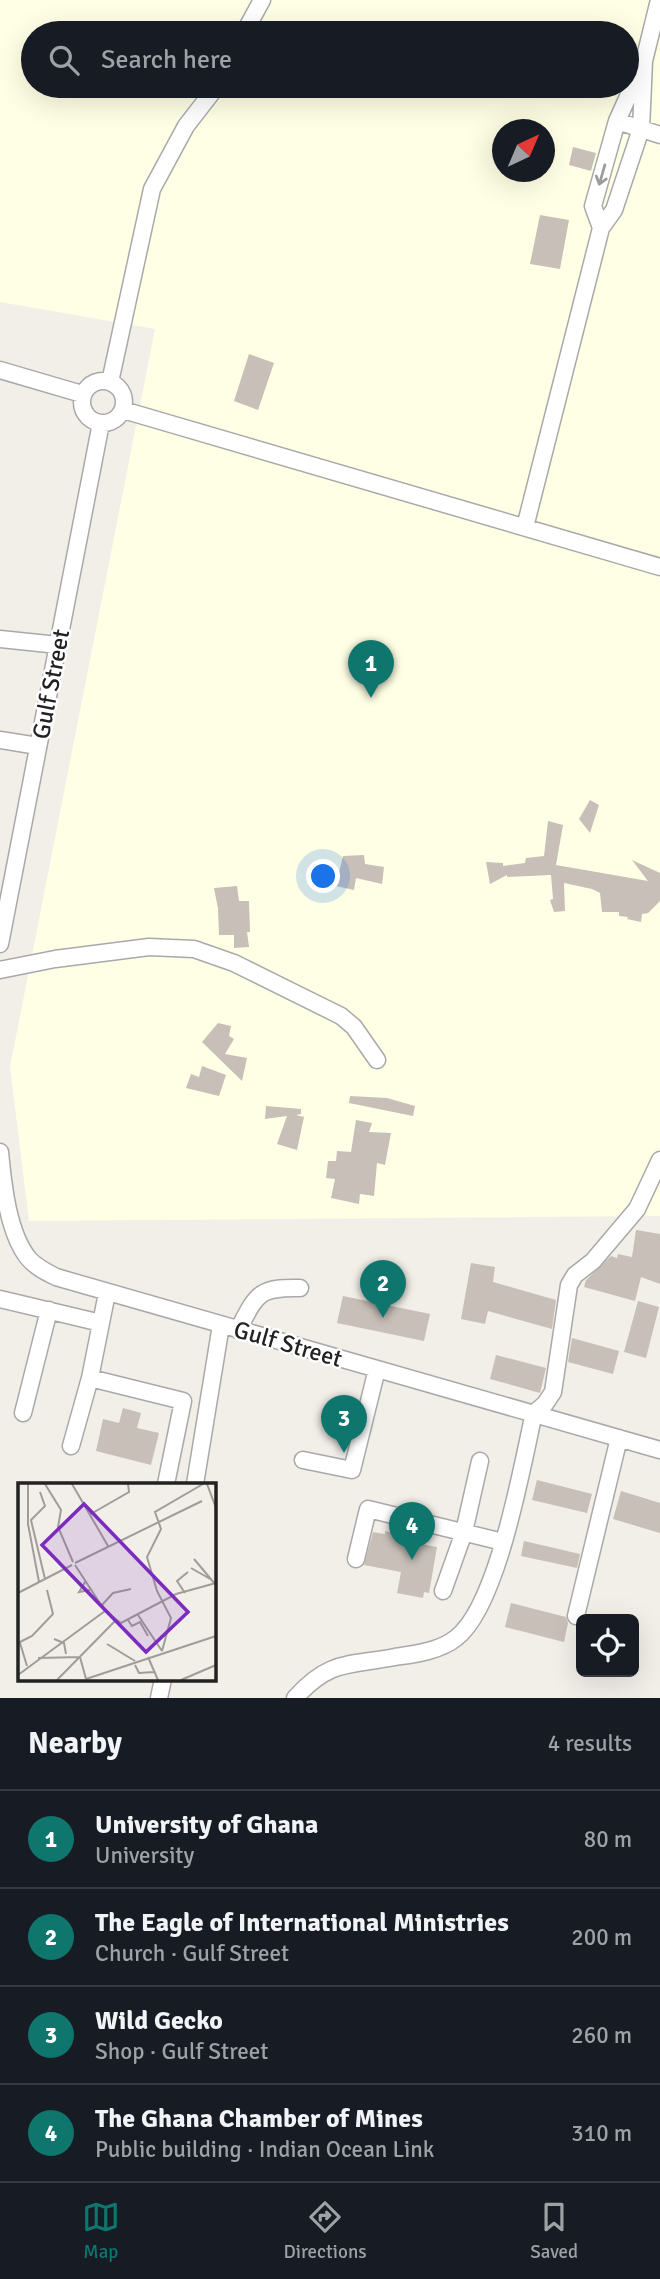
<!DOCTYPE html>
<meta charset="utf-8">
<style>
:root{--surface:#171b24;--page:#242831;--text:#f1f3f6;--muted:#9ea1a6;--line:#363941;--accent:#0f766e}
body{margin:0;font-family:Signika,sans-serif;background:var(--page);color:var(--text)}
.controls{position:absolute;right:21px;bottom:21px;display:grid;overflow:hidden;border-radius:10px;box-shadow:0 7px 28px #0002}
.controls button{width:63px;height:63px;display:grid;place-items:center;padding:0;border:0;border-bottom:2px solid var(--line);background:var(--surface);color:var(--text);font:35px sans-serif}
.compass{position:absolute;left:492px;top:119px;width:63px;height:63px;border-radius:50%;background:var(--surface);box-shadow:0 7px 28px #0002;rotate:44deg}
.you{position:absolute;left:324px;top:877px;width:24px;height:24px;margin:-18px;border:5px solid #fff;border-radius:50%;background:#1a73e8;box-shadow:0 0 0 10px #1a73e833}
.badge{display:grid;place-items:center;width:46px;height:46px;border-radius:50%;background:var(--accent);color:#fff;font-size:23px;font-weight:700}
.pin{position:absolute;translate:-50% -58px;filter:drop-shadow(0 2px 4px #0008)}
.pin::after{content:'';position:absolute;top:37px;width:24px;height:21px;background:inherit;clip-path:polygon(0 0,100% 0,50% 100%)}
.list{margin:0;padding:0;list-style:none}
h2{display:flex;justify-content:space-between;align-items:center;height:91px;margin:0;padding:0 28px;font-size:30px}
h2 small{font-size:23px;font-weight:400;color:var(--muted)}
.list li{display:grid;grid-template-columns:46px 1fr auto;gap:21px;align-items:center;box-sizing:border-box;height:98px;padding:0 28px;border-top:2px solid var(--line)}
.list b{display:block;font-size:26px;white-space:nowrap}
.list p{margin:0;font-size:23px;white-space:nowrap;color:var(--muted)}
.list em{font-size:23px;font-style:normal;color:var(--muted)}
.icon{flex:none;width:38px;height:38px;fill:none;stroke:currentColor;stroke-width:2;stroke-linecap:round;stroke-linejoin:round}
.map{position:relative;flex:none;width:660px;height:1698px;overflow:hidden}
.search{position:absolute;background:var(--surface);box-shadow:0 7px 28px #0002;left:21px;right:21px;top:21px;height:77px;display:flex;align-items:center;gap:18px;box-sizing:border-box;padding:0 24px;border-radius:38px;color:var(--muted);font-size:26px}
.sheet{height:483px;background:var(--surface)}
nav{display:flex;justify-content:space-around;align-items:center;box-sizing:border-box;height:98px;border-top:2px solid var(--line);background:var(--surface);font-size:19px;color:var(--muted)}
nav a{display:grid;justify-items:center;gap:4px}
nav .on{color:var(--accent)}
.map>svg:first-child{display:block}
</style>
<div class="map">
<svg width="660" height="1698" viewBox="0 0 660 1698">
<rect width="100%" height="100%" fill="#f2efe9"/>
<path fill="#ffffe5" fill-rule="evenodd" d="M0 0H660V1216L29 1221 10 1067 155 329 0 302ZM33 33H627V86H33ZM503 130H544V172H503Z"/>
<path fill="#c7bfb8" d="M573 147 596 153 591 171 569 165Z
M540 215 569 220 560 269 530 264Z
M249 354 274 363 258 410 234 401Z
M590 800 599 805 590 833 579 819Z
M548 821 563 825 556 865 648 881 632 860 660 873V901L648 913 642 914 641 922 627 919 628 917 619 916V912H602L600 893 592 889 564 883 565 911 554 912 550 900 553 899 551 875 507 877V875L490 884 486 862 503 863V866L525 863 526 858 544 856Z
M364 855 365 864 384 867 382 884 356 878 354 890 336 886 343 856Z
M237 886 239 901H249L250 932H247L249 947 234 948V935H219L218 909 214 888Z
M218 1023 231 1026 229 1036 234 1039 225 1054 247 1058 242 1081 202 1042Z
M202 1066 226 1075 219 1096 186 1088 191 1074 199 1077Z
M350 1096 387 1098 415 1106 413 1116 349 1103Z
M266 1106 301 1109V1114L296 1115 304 1117 297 1150 277 1144 287 1116 265 1119Z
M356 1120 372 1123 369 1132 391 1133 385 1165 377 1163 374 1196 360 1194 359 1204 331 1198 335 1179 326 1178 328 1161H336L337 1151 351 1152Z
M636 1230 660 1234V1284L641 1277 635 1301 584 1287 586 1280 611 1256 617 1258 618 1254 632 1257Z
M471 1263 495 1267 493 1282 556 1300 552 1329 488 1311 485 1324 461 1319Z
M343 1296 430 1314 424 1341 337 1323Z
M638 1301 659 1307 646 1358 624 1352Z
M572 1338 619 1351 613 1374 568 1362Z
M496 1355 546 1368 540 1393 490 1379Z
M123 1408 141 1413 137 1428 159 1433 151 1465 96 1451 103 1419 119 1423Z
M537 1480 592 1494 587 1513 532 1500Z
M621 1491 660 1503V1533L613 1519Z
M392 1526 423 1533 421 1544 437 1547 429 1593 424 1592 423 1598 397 1593 401 1572 364 1565 373 1532 385 1534V1531L390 1532Z
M524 1541 580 1554 577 1568 521 1556Z
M511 1603 566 1617 568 1623 564 1642 505 1627Z"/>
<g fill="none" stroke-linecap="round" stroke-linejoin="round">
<g stroke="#a9a9a9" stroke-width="19">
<path id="minor" d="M244 33 262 0
M617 121 660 135
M601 228 593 206 617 121 644 61 659 0
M0 370 82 394
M82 402a21 21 0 1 1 42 0a21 21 0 1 1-42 0Z
M110 382 152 189 186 126 217 86
M123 410 660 567
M525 527 601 228 614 210 641 129 644 61
M0 639 58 645
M0 740 38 746
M0 944 101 423
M0 970 55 959 149 947 194 949 234 963 341 1016 354 1027 377 1060
M0 1152C3 1184 8 1234 29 1259 36 1267 46 1272 56 1277L660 1450
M107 1293 90 1378 183 1401 166 1484
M0 1299 101 1323
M238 1330C257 1294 258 1287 300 1288
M23 1413 49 1310
M71 1446 90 1378
M303 1460 352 1470 377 1369
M195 1484 221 1325
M356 1559 368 1509 503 1542
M443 1591 464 1532 480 1461
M576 1616 619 1438
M159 1698 163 1679
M295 1698C330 1659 349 1666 395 1657 415 1654 440 1651 456 1638 498 1606 522 1466 534 1413L545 1404 553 1392 569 1285 575 1275 593 1261 637 1209 660 1160"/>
</g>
<use href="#minor" stroke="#fff" stroke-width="16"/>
</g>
<defs><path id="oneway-shaft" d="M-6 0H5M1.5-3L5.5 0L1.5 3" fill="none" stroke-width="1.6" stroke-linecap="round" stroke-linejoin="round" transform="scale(1.75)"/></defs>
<use stroke="#9c9c9c" href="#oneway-shaft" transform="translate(602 175) rotate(106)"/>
<g text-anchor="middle" stroke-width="5" stroke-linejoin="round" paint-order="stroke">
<g font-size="24" fill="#222" stroke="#fff">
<text transform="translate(51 684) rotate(-79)" y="8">Gulf Street</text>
<text transform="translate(288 1344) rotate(16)" y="8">Gulf Street</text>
</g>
</g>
<g transform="translate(18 1483)">
<rect width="198" height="198" fill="#f2efe9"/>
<path fill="none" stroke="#9f9d99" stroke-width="2" d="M10 1V41L21 99M27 1 43 27 40 44 55 79M54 1 90 63M189 1 198 25M22 9 27 23 13 37 27 96M71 32 111 9 110 1M176 76 197 101M57 80 184 18M57 82 87 128 103 140 158 111 198 100M173 85 194 97M67 99 61 109 72 107M0 110 54 82M167 110 159 98 170 89M83 123 95 110 113 106M120 132 144 168M110 137 114 143 122 139 130 153M36 156 46 160 48 171M0 160 14 153 35 131 29 107M2 160 9 183M89 161 117 178M144 168 153 135 139 108 129 74 143 46 137 29 185 1M62 174 68 196M130 174 140 197M20 175 62 174M117 182 121 190 136 189M0 192 87 128M68 196 198 153M39 197 98 137M163 197 198 182"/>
<path fill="#7b2cbf" fill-opacity="0.15" stroke="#7b2cbf" stroke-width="3.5" d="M66 21 170 129 128 169 24 62Z"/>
<rect width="198" height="198" fill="none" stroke="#222" stroke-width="3.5"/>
</g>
</svg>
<div class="controls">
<button><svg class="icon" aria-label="locate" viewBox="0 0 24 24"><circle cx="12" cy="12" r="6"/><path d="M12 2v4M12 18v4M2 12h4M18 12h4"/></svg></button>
</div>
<svg class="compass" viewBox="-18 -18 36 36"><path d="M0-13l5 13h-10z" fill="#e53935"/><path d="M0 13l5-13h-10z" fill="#9ea1a6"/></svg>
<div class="you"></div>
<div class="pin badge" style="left:371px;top:698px">1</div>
<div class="pin badge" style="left:383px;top:1318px">2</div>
<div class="pin badge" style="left:344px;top:1453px">3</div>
<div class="pin badge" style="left:412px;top:1560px">4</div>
<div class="search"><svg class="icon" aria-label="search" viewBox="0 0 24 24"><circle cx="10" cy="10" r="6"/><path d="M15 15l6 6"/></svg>Search here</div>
</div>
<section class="sheet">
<h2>Nearby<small>4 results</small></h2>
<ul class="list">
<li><span class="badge">1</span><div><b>University of Ghana</b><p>University</p></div><em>80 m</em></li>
<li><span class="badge">2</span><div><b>The Eagle of International Ministries</b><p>Church · Gulf Street</p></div><em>200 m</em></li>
<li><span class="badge">3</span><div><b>Wild Gecko</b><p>Shop · Gulf Street</p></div><em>260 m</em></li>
<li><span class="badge">4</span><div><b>The Ghana Chamber of Mines</b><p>Public building · Indian Ocean Link</p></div><em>310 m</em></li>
</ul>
</section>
<nav>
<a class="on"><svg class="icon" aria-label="map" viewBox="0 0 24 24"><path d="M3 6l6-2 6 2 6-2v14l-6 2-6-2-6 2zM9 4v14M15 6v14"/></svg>Map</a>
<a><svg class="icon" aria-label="directions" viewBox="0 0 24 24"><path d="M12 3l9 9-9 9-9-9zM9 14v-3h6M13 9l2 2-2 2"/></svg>Directions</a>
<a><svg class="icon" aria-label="saved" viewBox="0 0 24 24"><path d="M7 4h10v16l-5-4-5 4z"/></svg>Saved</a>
</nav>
